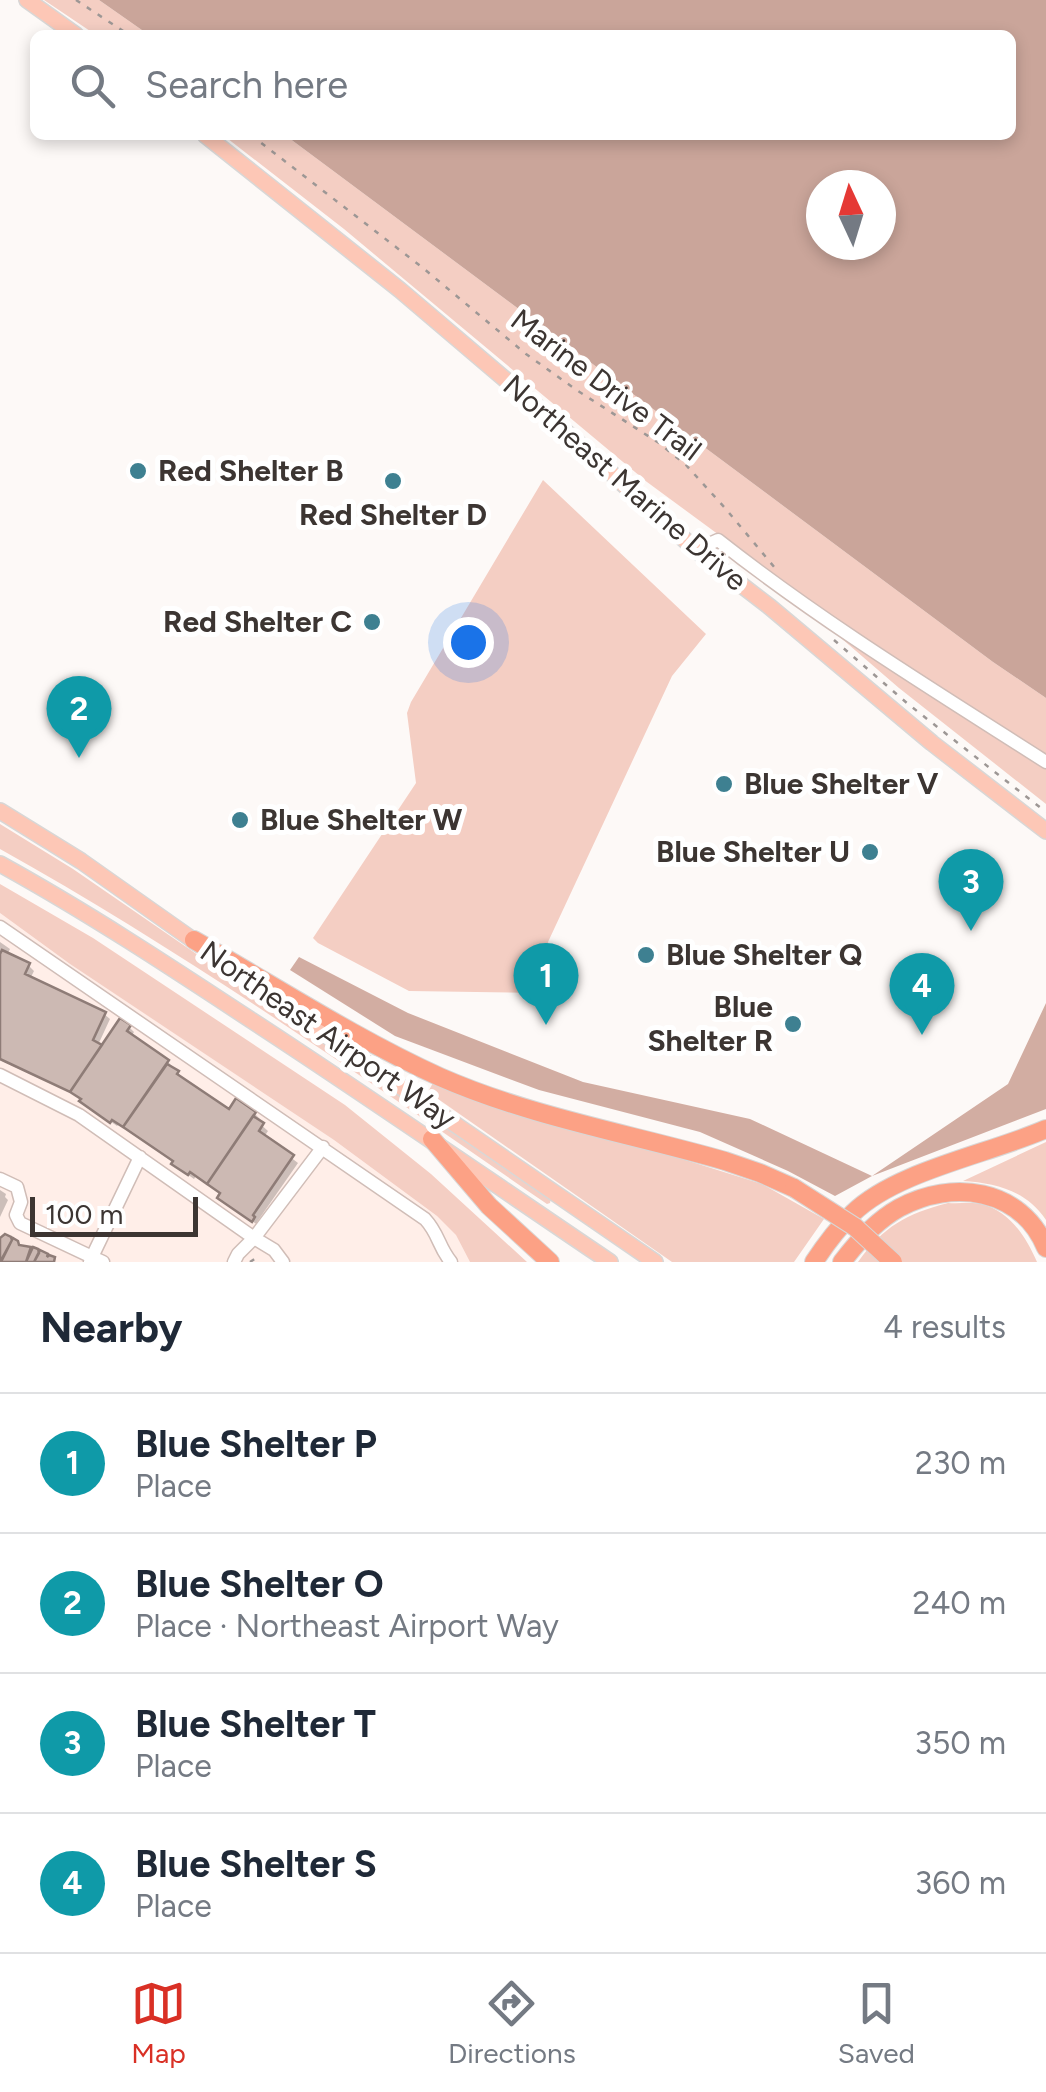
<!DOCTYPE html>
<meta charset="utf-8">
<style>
:root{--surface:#fff;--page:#f6f6f7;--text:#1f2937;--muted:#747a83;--line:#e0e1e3;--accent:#d93025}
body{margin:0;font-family:Figtree,sans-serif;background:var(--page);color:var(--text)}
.compass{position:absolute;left:806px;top:170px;width:90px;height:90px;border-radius:50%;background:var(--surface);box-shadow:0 5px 15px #0003;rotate:356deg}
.scale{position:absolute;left:30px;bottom:25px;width:168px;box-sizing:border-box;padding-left:10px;border:5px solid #3c3532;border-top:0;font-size:28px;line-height:35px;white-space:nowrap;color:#3c3532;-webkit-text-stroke:8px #fff;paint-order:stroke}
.you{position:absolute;left:468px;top:642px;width:35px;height:35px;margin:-25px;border:8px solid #fff;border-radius:50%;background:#1a73e8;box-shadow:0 0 0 15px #1a73e833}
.badge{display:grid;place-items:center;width:65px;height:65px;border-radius:50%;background:var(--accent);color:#fff;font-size:32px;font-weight:700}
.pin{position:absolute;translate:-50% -82px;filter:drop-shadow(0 2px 5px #0008)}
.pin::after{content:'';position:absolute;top:52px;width:35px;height:30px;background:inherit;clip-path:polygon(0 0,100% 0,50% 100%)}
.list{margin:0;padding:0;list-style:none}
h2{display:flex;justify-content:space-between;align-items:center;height:130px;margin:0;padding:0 40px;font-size:42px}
h2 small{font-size:32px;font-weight:400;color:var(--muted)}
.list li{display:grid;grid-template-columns:65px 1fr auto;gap:30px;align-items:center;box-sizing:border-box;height:140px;padding:0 40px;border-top:2px solid var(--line)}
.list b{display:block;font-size:38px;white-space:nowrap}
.list p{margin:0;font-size:32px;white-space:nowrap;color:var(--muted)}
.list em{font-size:32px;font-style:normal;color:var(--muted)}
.icon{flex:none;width:55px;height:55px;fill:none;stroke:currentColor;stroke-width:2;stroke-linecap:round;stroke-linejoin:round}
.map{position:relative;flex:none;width:1046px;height:1262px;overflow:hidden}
.search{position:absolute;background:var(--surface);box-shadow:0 5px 15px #0003;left:30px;right:30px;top:30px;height:110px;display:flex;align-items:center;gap:25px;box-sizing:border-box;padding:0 35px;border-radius:15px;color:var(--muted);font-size:38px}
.sheet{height:690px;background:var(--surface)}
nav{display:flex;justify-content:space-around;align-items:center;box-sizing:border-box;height:140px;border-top:2px solid var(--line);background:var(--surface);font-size:28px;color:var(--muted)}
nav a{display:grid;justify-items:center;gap:5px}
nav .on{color:var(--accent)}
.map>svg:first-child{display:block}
</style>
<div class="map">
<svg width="1046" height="1262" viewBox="0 0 1046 1262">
<rect width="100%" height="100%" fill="#fdf9f7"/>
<path fill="#ffeee8" d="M0 913 70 964 334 1140 437 1216 456 1234 470 1262H0Z"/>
<path fill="#f4cec3" d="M44 0H99L149 35H96Z
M223 135H285L993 662 1046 698V804L899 688 734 546 647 482 344 229Z
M543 480 706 634 672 676 548 942 554 967 545 993 409 991 318 943 313 938 416 783 407 713 411 702Z
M0 824 73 869 551 1198 550 1203 547 1204C368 1081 190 955 0 849Z
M0 884 93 938 345 1105 431 1174 527 1262H470L456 1235 437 1216 334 1140 70 964 0 913Z
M434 1081 762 1184 824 1219 794 1262H672L428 1092Z
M1046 1142V1220C1027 1191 996 1183 963 1181Z
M948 1203C958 1204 972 1202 981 1204 1010 1211 1026 1237 1037 1262H858C884 1226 906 1214 948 1203Z"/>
<path fill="#d2ada2" d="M299 957 408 1013 583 1082 750 1119 872 1176 1008 1084 1046 1003V1109L872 1176 835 1196 788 1171 700 1132 539 1090 395 1036 290 970Z"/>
<path fill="#caa59a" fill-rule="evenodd" d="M99 0H1046V698L993 662 285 135H1011V35H149ZM821 185H881V245H821Z"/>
<path fill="#0003" d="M0 942 10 949 7 955 28 965 34 971 30 979 104 1014 110 1019 98 1045 103 1048 129 1027 134 1032 131 1037 168 1062 173 1067 172 1070 229 1113 255 1114 260 1119 258 1122 268 1131 264 1137 298 1163 257 1222 258 1225 225 1203 222 1194 196 1176 194 1179 180 1169 176 1162 132 1133 119 1124 117 1126 88 1106 78 1096 0 1060Z
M0 1190 6 1194 5 1197 8 1200 0 1217Z"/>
<path fill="#ccb9b3" stroke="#8e7c77" stroke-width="2.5" d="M2 950 30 963 25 974 106 1012 93 1040 102 1045 70 1092 0 1059V954Z
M120 1018 131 1025 127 1031 169 1060 123 1127 112 1120 110 1123 79 1101 81 1099 70 1092Z
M167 1064 179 1071 177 1074 229 1109 236 1098 256 1112 207 1184 190 1172 188 1175 171 1164 173 1161 123 1127Z
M253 1116 264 1123 259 1131 294 1155 253 1215 255 1217 252 1222 217 1198 220 1193 207 1184Z
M5 1234 11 1237 12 1240 0 1262V1238Z
M13 1238 18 1241 19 1245 31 1247 26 1262H1Z
M33 1247 38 1249 39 1253 34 1262H26Z
M40 1250 48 1254 47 1257 49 1255 55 1257 54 1262H34Z"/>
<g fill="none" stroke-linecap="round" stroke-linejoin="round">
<g stroke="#d0bdb7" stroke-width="15">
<path id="minor" d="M696 550 718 540C822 622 935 691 1046 762
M0 927 425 1219C439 1234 438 1246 451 1262
M0 1075 79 1115 254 1238 238 1254 234 1262
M0 1179 17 1187 21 1202 16 1215 20 1223 92 1257 90 1262
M103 1262 92 1257 140 1157
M283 1262 274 1250 254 1238 323 1147"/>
</g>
<g stroke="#d8d7d6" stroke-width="18">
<path id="major" d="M27 0 76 35
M205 135 400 290 547 415 696 550 770 607 932 743 1046 831
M0 811 81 861 200 945
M0 864C87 912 169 966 251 1020 372 1099 490 1181 610 1262
M252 982 347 1050 655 1262"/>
</g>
<g stroke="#d8d7d6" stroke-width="20">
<path id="highway" d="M194 940C275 986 356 1039 440 1077 531 1117 631 1134 725 1161L760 1173 794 1188
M432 1139 489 1206 550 1262
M814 1262C825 1245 838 1228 853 1213 896 1171 989 1154 1046 1129
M842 1262C857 1242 876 1221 899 1208 952 1179 1021 1188 1046 1248"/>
</g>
<path stroke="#9d9795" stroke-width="2.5" stroke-dasharray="5 8" stroke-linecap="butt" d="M76 0 129 35
M251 135 423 268 526 354 578 391 659 443 686 465 725 508 775 568
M834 640 908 704 1046 812
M250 1262 259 1256"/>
<use href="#minor" stroke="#fff" stroke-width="12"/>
<use href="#major" stroke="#fdc7b6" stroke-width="15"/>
<use href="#highway" stroke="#fca185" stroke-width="18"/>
<g stroke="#d8d7d6" stroke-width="20" stroke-linecap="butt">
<path id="highway-bridge" d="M794 1188 855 1227 893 1262"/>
</g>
<use href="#highway-bridge" stroke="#fca185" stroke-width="18"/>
</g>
<g fill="#3e8091" stroke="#fff" stroke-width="4">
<circle cx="138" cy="471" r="10"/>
<circle cx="393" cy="481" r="10"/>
<circle cx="372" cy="622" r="10"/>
<circle cx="724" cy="784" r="10"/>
<circle cx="240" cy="820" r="10"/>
<circle cx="870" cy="852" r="10"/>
<circle cx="646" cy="955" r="10"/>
<circle cx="793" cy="1024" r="10"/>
</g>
<g text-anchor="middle" stroke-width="10" stroke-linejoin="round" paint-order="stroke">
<g font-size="30" fill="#3c3532" stroke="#fff">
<text transform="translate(606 385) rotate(37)" y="10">Marine Drive Trail</text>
<text transform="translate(625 483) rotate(41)" y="10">Northeast Marine Drive</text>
<text transform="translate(328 1035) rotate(35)" y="10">Northeast Airport Way</text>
</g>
<g font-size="30" font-weight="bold" fill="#3c3532" stroke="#fff" text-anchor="start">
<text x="158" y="481">Red Shelter B</text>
<text x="393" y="525" text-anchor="middle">Red Shelter D</text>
<text x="352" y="632" text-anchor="end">Red Shelter C</text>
<text x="744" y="794">Blue Shelter V</text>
<text x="260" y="830">Blue Shelter W</text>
<text x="850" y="862" text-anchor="end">Blue Shelter U</text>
<text x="666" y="965">Blue Shelter Q</text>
<text x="773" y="1017" text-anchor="end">Blue<tspan x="773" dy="34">Shelter R</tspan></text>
</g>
</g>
</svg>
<svg class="compass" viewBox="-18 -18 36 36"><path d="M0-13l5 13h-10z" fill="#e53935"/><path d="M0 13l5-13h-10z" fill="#747a83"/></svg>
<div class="scale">100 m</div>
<div class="you"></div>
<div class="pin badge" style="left:546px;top:1025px;background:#0f9aa8">1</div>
<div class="pin badge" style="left:79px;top:758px;background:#0f9aa8">2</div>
<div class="pin badge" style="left:971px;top:931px;background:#0f9aa8">3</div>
<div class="pin badge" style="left:922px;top:1035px;background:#0f9aa8">4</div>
<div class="search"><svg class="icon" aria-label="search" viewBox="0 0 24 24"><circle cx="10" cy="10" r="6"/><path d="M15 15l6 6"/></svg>Search here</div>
</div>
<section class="sheet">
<h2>Nearby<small>4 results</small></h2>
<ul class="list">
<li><span class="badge" style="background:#0f9aa8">1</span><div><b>Blue Shelter P</b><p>Place</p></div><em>230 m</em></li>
<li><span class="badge" style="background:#0f9aa8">2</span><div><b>Blue Shelter O</b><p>Place · Northeast Airport Way</p></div><em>240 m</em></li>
<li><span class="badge" style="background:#0f9aa8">3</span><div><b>Blue Shelter T</b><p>Place</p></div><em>350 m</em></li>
<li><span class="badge" style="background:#0f9aa8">4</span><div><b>Blue Shelter S</b><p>Place</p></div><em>360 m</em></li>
</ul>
</section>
<nav>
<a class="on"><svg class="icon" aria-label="map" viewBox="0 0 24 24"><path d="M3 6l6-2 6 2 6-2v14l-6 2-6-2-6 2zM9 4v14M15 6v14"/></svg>Map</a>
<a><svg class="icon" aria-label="directions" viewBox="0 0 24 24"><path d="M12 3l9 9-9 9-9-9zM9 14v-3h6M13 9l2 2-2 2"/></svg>Directions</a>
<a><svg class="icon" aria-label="saved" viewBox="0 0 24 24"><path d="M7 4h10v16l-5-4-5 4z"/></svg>Saved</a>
</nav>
